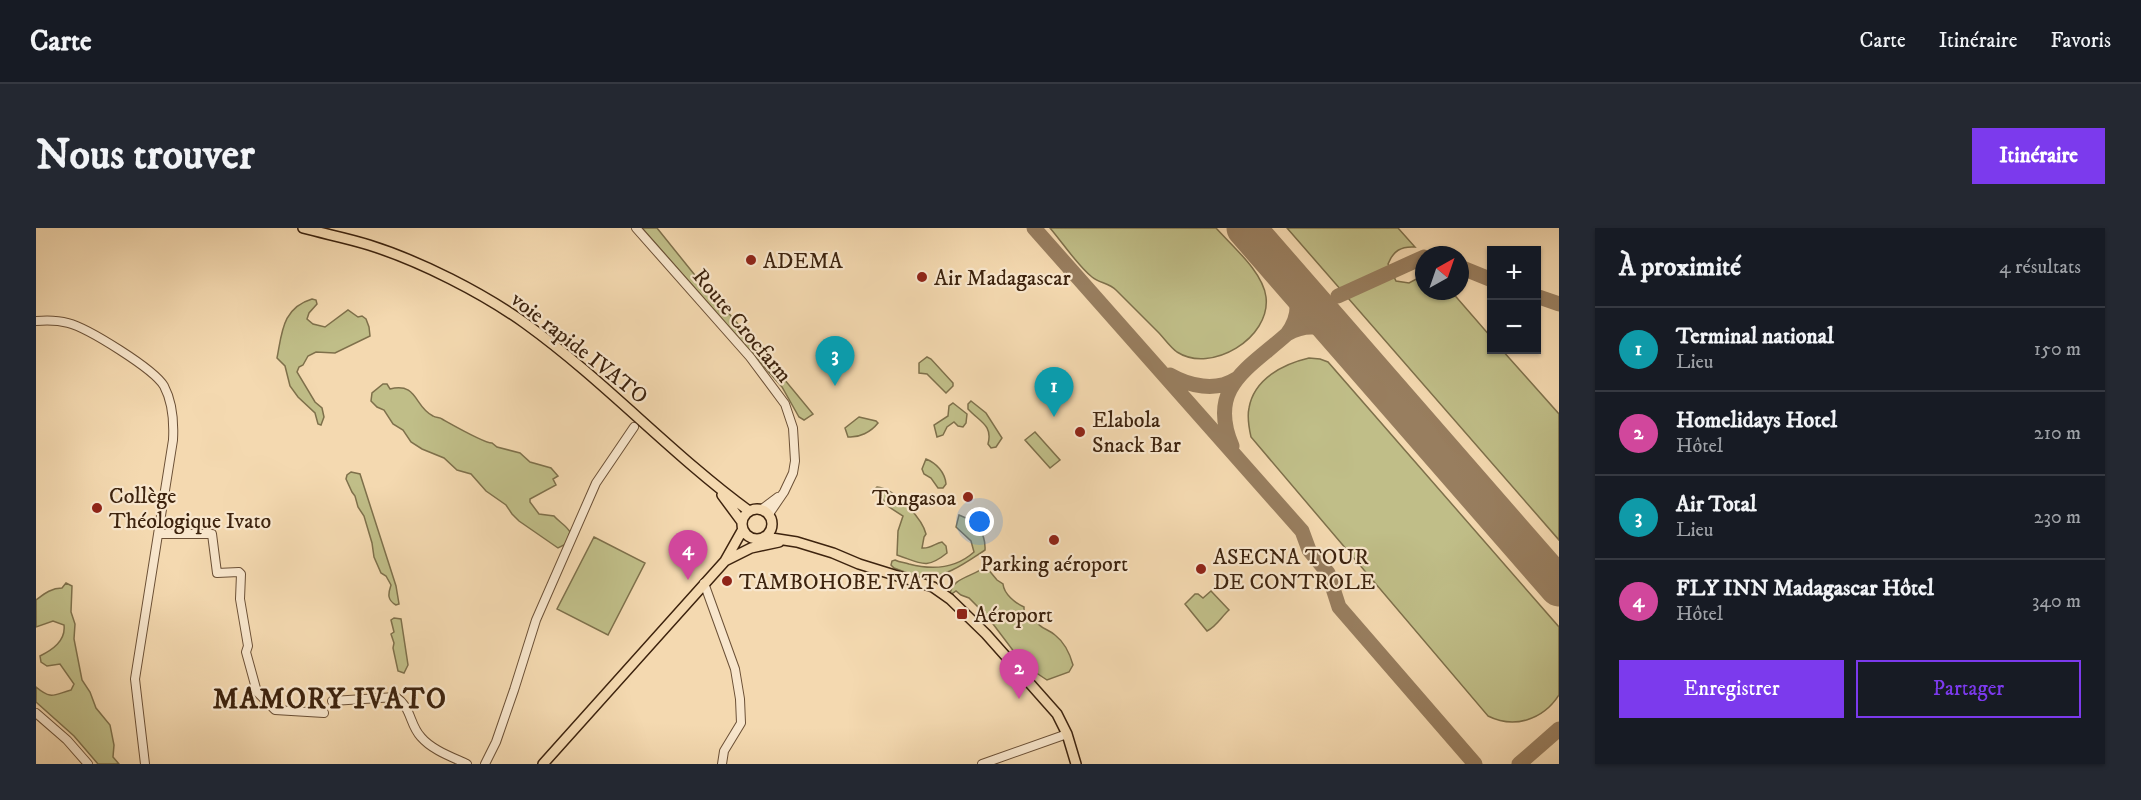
<!DOCTYPE html>
<html lang="fr">
<meta charset="utf-8">
<style>
:root{--surface:#171b24;--page:#242831;--text:#f1f3f6;--muted:#9ea1a6;--line:#363941;--accent:#7c3aed}
body{margin:0;font-family:"IM FELL DW Pica",serif;background:var(--page);color:var(--text)}
.controls{position:absolute;right:18px;top:18px;display:grid;overflow:hidden;border-radius:0px;box-shadow:0 2px 4px #0004}
.controls button{width:54px;height:54px;display:grid;place-items:center;padding:0;border:0;border-bottom:2px solid var(--line);background:var(--surface);color:var(--text);font:30px sans-serif}
.compass{position:absolute;left:1379px;top:18px;width:54px;height:54px;border-radius:50%;background:var(--surface);box-shadow:0 2px 4px #0004;rotate:40deg}
.you{position:absolute;left:944px;top:294px;width:21px;height:21px;margin:-15px;border:4px solid #fff;border-radius:50%;background:#1a73e8;box-shadow:0 0 0 9px #1a73e833}
.badge{display:grid;place-items:center;width:39px;height:39px;border-radius:50%;background:var(--accent);color:#fff;font-size:20px;font-weight:700}
.pin{position:absolute;translate:-50% -50px;filter:drop-shadow(0 2px 3px #0008)}
.pin::after{content:'';position:absolute;top:32px;width:21px;height:18px;background:inherit;clip-path:polygon(0 0,100% 0,50% 100%)}
.list{margin:0;padding:0;list-style:none}
h2{display:flex;justify-content:space-between;align-items:center;height:78px;margin:0;padding:0 24px;font-size:26px}
h2 small{font-size:20px;font-weight:400;color:var(--muted)}
.list li{display:grid;grid-template-columns:39px 1fr auto;gap:18px;align-items:center;box-sizing:border-box;height:84px;padding:0 24px;border-top:2px solid var(--line)}
.list b{display:block;font-size:22px;white-space:nowrap}
.list p{margin:0;font-size:20px;white-space:nowrap;color:var(--muted)}
.list em{font-size:20px;font-style:normal;color:var(--muted)}
.actions{display:flex;gap:12px;padding:18px 24px}
.actions a{flex:1;padding:14px 0;border:2px solid var(--accent);border-radius:0px;text-align:center;font-size:21px;color:var(--accent)}
.actions .main{background:var(--accent);color:#fff}
.map{position:relative;flex:none;width:1523px;height:536px;overflow:hidden;border-radius:0px}
header{display:flex;align-items:center;gap:36px;box-sizing:border-box;height:84px;padding:0 30px;background:var(--surface);border-bottom:2px solid var(--line)}
header strong{font-size:28px}
nav{display:flex;gap:33px;margin-inline-start:auto;font-size:21px}
.intro{display:flex;align-items:center;justify-content:space-between;box-sizing:border-box;height:144px;padding:0 36px}
h1{margin:0;font-size:42px}
.button{padding:15px 27px;border-radius:0px;background:var(--accent);color:#fff;font-size:21px;font-weight:700}
main{display:flex;gap:36px;padding:0 36px}
aside{flex:1;background:var(--surface);border-radius:0px;box-shadow:0 2px 4px #0004}
.map>svg:first-child{display:block}
</style>
<header>
<strong>Carte</strong>
<nav><a>Carte</a><a>Itinéraire</a><a>Favoris</a></nav>
</header>
<div class="intro"><h1>Nous trouver</h1><a class="button">Itinéraire</a></div>
<main>
<div class="map">
<svg width="1523" height="536" viewBox="0 0 1523 536">
<rect width="100%" height="100%" fill="#f4d9b0"/>
<filter id="stains"><feTurbulence type="fractalNoise" baseFrequency=".00333" numOctaves="4"/><feColorMatrix values="0 0 0 0 .2 0 0 0 0 .09 0 0 0 0 .02 0 0 0 .5 -.17"/></filter>
<radialGradient id="worn" r=".72"><stop offset=".6" stop-color="#630" stop-opacity="0"/><stop offset="1" stop-color="#630" stop-opacity=".3"/></radialGradient>
<path fill="#c0be88" stroke="#7e704b" stroke-width="1.5" d="M606 0H621L662 51 747 146 748 151 777 186 768 192 763 189 746 159Z
M1014 0H1180C1197 19 1227 44 1230 69 1235 110 1175 146 1141 124 1134 119 1128 110 1122 104 1108 90 1094 76 1080 62 1073 55 1063 55 1056 49 1042 38 1026 14 1014 0Z
M1251 0H1362L1379 19C1365 18 1357 23 1352 36L1360 53 1373 55 1388 47V63H1415L1455 109 1456 122H1466L1523 186V312Z
M276 71 280 72 281 76 273 85 271 91 277 96 289 99 312 82 322 89 326 88 330 91 333 99 334 108 299 125 280 124 272 128 267 137 263 139 261 144 279 174 286 180 288 189 285 197 282 196 279 185 262 169 254 158 249 138 241 130C246 105 246 80 276 71Z
M891 129 895 131 917 155V158L910 165 891 146 883 145V135Z
M1273 130 1284 131 1292 134 1523 399V467C1507 492 1478 501 1452 488L1215 209C1213 200 1211 189 1213 180 1218 151 1247 136 1273 130Z
M347 156H351L354 161C382 154 378 179 397 188 400 190 404 189 406 191 415 196 448 215 456 215L461 219 484 225 494 234 515 240 522 248 517 251 520 257 494 271V274L503 286 518 288C523 294 530 297 534 304L530 316 522 320 483 293 476 286 470 277 450 263 435 246 421 242 408 230 386 221 375 214 367 202 357 196 348 182 341 179 335 173 336 165Z
M935 173 950 185 966 210 960 219 955 220 952 216C957 197 944 194 932 181V176Z
M917 175 931 186 930 195 927 199 922 198 918 194 911 199 907 207 901 209 898 197 912 188 913 178Z
M823 189 840 193 842 195C835 204 823 210 812 209L809 200Z
M999 204 1024 232 1014 240 989 212Z
M890 231C900 235 909 244 910 256L907 260H902L895 250 888 246 886 241Z
M315 244 324 246 360 358 363 376 360 377C351 372 352 366 355 357L350 348 345 345 338 329 336 315 328 288 322 279 319 268 316 264 310 251 311 247Z
M841 259C858 260 886 290 890 306L888 309 886 320C895 321 899 315 906 314L910 318 911 325C890 342 885 335 861 327L862 303 867 288 853 279 839 261Z
M923 287C939 293 950 303 949 322 932 333 908 351 887 349 877 348 867 343 858 340L855 337 856 333 859 332C865 335 868 334 873 336 896 342 919 341 938 324L935 313 920 299Z
M558 309 609 335 572 407 521 381Z
M952 337 951 340 961 352 967 356C968 366 979 375 988 379V385L998 388C1002 401 1011 400 1019 407 1028 414 1034 426 1037 437L1033 444 1011 452 999 444 985 433 951 388 933 370 925 367 920 363 914 367C915 349 938 349 952 337Z
M30 355 36 358 35 384 39 396 38 411 46 452 54 464 60 480 74 497 78 517 77 529 83 536H62L38 508 0 474V459C16 472 17 467 35 462L38 456 24 436 11 438 5 434 4 428C16 422 30 413 28 397L17 393 0 399V372C8 366 15 360 26 360Z
M1175 363 1193 382C1185 389 1181 398 1171 403L1149 376 1159 366H1162L1167 370Z
M358 390 365 391 372 437 368 445 362 443 357 420 358 415 355 406 358 404 355 392Z"/>
<g fill="none" stroke-linecap="round" stroke-linejoin="round">
<path stroke="#987e5f" stroke-width="15" d="M998 0 1266 303 1273 322 1292 345 1303 379 1439 536
M1424 39 1456 52
M1302 68 1388 29
M1500 68 1523 76
M1251 106C1265 88 1264 69 1253 49
M1134 147C1153 158 1180 164 1200 151
M1196 218C1171 159 1212 141 1251 106 1269 96 1285 97 1303 108
M1483 536 1523 501"/>
<path stroke="#987e5f" stroke-width="39" d="M1210 0 1523 359"/>
<g stroke="#6b5036" stroke-width="10">
<path id="minor" d="M600 0 714 129 749 176 757 200 759 233 757 245 748 264 733 286
M0 93C11 92 21 92 32 95 52 100 118 141 128 158 137 175 138 194 137 212L99 451 109 536
M726 281 742 269
M122 306H176L181 345 203 344 205 346 204 371 212 418 210 424 221 464 239 482 288 485
M668 355 699 441 704 471 705 495 688 523 686 536
M296 473 360 469C376 480 373 496 385 509 396 522 416 529 431 536
M0 485 31 512 52 536
M449 536 460 514 478 462 500 392 560 255 598 199
M946 536 1031 506"/>
</g>
<g stroke="#3d230e" stroke-width="12">
<path id="major" d="M267 0C289 6 311 10 333 17 384 33 447 65 490 96 569 153 635 226 713 283
M686 267 706 294
M706 296a15 15 0 1 1 30 0a15 15 0 1 1-30 0Z
M729 309 761 314 797 325 823 336 897 359 914 371 950 406 1021 486 1031 506 1040 536
M689 333 715 320 743 314
M507 536 689 333 707 301"/>
</g>
<use href="#minor" stroke="#f8e6cc" stroke-width="8"/>
<use href="#major" stroke="#f4d9b0" stroke-width="9"/>
</g>
<g fill="#8f2418" stroke="#f8e6cc" stroke-width="2">
<circle cx="715" cy="32" r="6"/>
<circle cx="886" cy="49" r="6"/>
<circle cx="1044" cy="204" r="6"/>
<circle cx="932" cy="269" r="6"/>
<circle cx="61" cy="280" r="6"/>
<circle cx="1018" cy="312" r="6"/>
<circle cx="1165" cy="341" r="6"/>
<circle cx="691" cy="353" r="6"/>
<rect x="920" y="380" width="12" height="12" rx="3"/>
</g>
<g text-anchor="middle" stroke-width="4.5" stroke-linejoin="round" paint-order="stroke">
<g font-size="22" fill="#3d230e" stroke="#f8e6cc" text-anchor="start">
<text x="727" y="40">ADEMA</text>
<text x="898" y="57">Air Madagascar</text>
<text x="1056" y="199">Elabola<tspan x="1056" dy="25">Snack Bar</tspan></text>
<text x="73" y="275">Collège<tspan x="73" dy="25">Théologique Ivato</tspan></text>
<text x="920" y="277" text-anchor="end">Tongasoa</text>
<text x="1177" y="336">ASECNA TOUR<tspan x="1177" dy="25">DE CONTROLE</tspan></text>
<text x="1018" y="343" text-anchor="middle">Parking aéroport</text>
<text x="703" y="361">TAMBOHOBE IVATO</text>
<text x="938" y="394">Aéroport</text>
</g>
<g font-size="22" fill="#3d230e" stroke="#f8e6cc">
<text transform="translate(707 97) rotate(50)" y="8">Route Crocfarm</text>
<text transform="translate(544 119) rotate(38)" y="8">voie rapide IVATO</text>
</g>
<g font-size="28" font-weight="bold" letter-spacing="1.5" fill="#3d230e" stroke="#f8e6cc">
<text x="294" y="480">MAMORY IVATO</text>
</g>
</g>
<rect width="100%" height="100%" filter="url(#stains)"/>
<rect width="100%" height="100%" fill="url(#worn)"/>
</svg>
<div class="controls">
<button>+</button>
<button>−</button>
</div>
<svg class="compass" viewBox="-18 -18 36 36"><path d="M0-13l5 13h-10z" fill="#e53935"/><path d="M0 13l5-13h-10z" fill="#9ea1a6"/></svg>
<div class="you"></div>
<div class="pin badge" style="left:1018px;top:189px;background:#0f9aa8">1</div>
<div class="pin badge" style="left:983px;top:471px;background:#d1479c">2</div>
<div class="pin badge" style="left:799px;top:158px;background:#0f9aa8">3</div>
<div class="pin badge" style="left:652px;top:352px;background:#d1479c">4</div>
</div>
<aside>
<h2>À proximité<small>4 résultats</small></h2>
<ul class="list">
<li><span class="badge" style="background:#0f9aa8">1</span><div><b>Terminal national</b><p>Lieu</p></div><em>150 m</em></li>
<li><span class="badge" style="background:#d1479c">2</span><div><b>Homelidays Hotel</b><p>Hôtel</p></div><em>210 m</em></li>
<li><span class="badge" style="background:#0f9aa8">3</span><div><b>Air Total</b><p>Lieu</p></div><em>230 m</em></li>
<li><span class="badge" style="background:#d1479c">4</span><div><b>FLY INN Madagascar Hôtel</b><p>Hôtel</p></div><em>340 m</em></li>
</ul>
<div class="actions"><a class="main">Enregistrer</a><a>Partager</a></div>
</aside>
</main>
